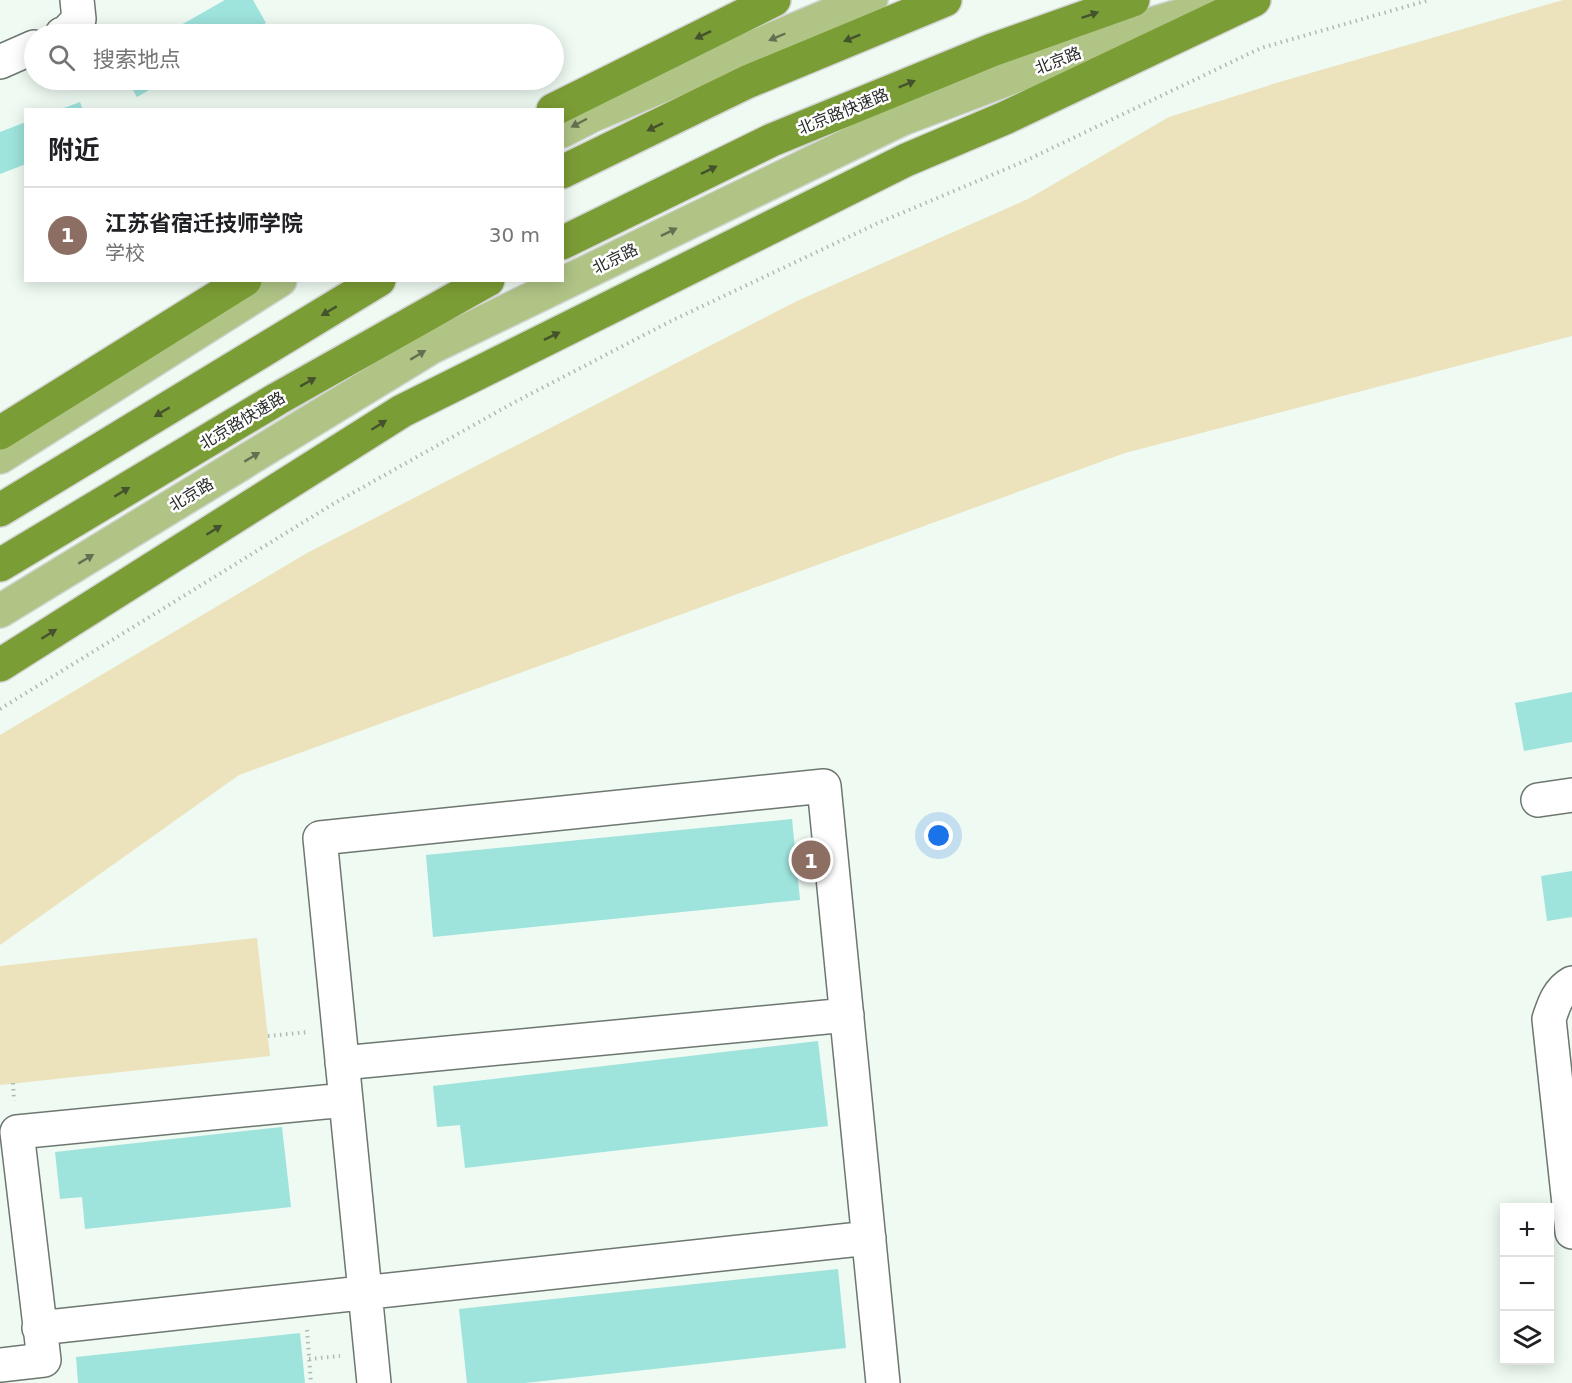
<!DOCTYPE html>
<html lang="zh">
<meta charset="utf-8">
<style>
:root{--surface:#fff;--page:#f6f6f6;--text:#202124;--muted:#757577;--line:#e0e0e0;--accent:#db2777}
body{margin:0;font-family:"DejaVu Sans","Noto Sans SC",sans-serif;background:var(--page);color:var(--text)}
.controls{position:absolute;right:18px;bottom:18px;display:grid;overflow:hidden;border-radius:0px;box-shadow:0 3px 15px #0003}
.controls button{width:54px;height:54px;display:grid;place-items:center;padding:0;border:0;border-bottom:2px solid var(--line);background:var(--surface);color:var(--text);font:30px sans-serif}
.you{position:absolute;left:939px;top:836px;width:21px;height:21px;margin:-15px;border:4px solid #fff;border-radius:50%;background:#1a73e8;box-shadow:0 0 0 9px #1a73e833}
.badge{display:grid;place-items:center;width:39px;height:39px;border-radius:50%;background:var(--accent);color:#fff;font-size:20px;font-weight:700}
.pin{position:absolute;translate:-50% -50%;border:3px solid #fff;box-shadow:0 2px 6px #0006}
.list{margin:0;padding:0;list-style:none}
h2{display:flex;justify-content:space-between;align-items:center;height:78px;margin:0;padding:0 24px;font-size:26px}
h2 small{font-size:20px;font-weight:400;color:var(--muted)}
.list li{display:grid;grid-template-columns:39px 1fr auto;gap:18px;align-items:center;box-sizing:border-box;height:96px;padding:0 24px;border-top:2px solid var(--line)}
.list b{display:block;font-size:22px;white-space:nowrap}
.list p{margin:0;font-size:20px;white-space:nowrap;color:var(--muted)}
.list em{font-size:20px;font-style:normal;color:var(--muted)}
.icon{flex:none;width:33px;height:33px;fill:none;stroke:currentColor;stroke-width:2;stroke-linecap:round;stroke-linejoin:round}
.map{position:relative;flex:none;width:1572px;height:1383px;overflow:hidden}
.search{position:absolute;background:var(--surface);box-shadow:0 3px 15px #0003;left:24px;top:24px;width:540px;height:66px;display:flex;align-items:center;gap:15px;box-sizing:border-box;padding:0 21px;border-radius:33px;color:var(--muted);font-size:22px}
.panel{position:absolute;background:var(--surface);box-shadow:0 3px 15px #0003;left:24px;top:108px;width:540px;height:174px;border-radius:0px}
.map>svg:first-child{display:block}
</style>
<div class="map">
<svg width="1572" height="1383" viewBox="0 0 1572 1383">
<rect width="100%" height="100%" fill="#eefaf2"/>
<path fill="#ece2bc" d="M1563 0H1572V336L1125 453 239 775 0 945V735L307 553 797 301 1028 199 1169 117 1283 81Z
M257 938 270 1056 0 1085V966Z"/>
<path fill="#9ee3dc" d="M225 0H253L266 23 245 34H165Z
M127 80H167L137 97Z
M80 102 83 110H61V109Z
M26 122V164L0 174V132Z
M1572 692V742L1524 751 1515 703Z
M792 819 800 900 433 937 426 855Z
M1572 871V917L1547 921 1541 876Z
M818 1041 828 1126 465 1168 460 1125 437 1127 433 1086Z
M282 1127 291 1207 85 1229 82 1197 60 1199 55 1152Z
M838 1269 846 1348 525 1383H467L459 1309Z
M300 1333 305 1383H78L76 1357Z"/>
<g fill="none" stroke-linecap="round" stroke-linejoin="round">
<g stroke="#6d7770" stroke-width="36">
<path id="minor" d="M62 34 66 33 79 19 77 0
M0 62 34 47
M1538 800 1572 795
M1572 983C1558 991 1554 1004 1549 1019L1572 1232
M342 1063 847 1015
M39 1328 869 1238
M0 1365 44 1360 17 1132 345 1100
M374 1383 320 838 824 786 883 1383"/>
</g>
<g stroke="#d4d5d4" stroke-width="36">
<path id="major" d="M562 131 591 116 834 13 871 0
M0 457 280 280
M0 611 432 347 902 119 1158 22 1228 2"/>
</g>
<g stroke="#d4d5d4" stroke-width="36">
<path id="highway" d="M553 110 774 0
M562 172 747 82 945 0
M562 243 772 140 992 50 1133 0
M0 433 245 280
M0 510 379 280
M0 565 277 399 488 280
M0 665 402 411 906 160 1005 118 1254 0"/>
</g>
<path stroke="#b0bab3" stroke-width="4" stroke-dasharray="1.5 4.5" stroke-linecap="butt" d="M0 709 333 504 513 403 671 321 878 223 1025 161 1261 48 1429 0
M268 1036 308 1032
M13 1083 14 1101
M307 1330 311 1383
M309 1359 340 1356"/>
<use href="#minor" stroke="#fff" stroke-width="33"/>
<use href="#major" stroke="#b0c486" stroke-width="33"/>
<use href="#highway" stroke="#7b9d35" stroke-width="33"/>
</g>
<defs><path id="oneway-solid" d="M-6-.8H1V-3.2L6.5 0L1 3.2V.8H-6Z" transform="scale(1.5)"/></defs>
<g fill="#44532d">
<use href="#oneway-solid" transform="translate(1090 15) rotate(-19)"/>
<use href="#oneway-solid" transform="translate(703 35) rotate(154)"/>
<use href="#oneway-solid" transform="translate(852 38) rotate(158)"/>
<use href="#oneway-solid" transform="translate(907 84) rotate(-22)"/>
<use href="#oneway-solid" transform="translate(655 127) rotate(154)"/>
<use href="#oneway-solid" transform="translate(709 170) rotate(-26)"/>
<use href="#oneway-solid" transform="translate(329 311) rotate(149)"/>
<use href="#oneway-solid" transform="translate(552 336) rotate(-26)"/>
<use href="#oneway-solid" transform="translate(308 382) rotate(-29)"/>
<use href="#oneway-solid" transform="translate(162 412) rotate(149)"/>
<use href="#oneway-solid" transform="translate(379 425) rotate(-32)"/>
<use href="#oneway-solid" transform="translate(122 492) rotate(-31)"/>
<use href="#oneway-solid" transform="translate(214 530) rotate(-32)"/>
<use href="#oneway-solid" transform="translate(49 634) rotate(-32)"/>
</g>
<g fill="#657052">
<use href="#oneway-solid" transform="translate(777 37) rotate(157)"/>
<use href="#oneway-solid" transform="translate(579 123) rotate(152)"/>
<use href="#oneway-solid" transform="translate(669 232) rotate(-26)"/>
<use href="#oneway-solid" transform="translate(418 355) rotate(-31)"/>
<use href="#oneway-solid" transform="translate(252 457) rotate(-31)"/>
<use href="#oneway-solid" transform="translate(86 559) rotate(-31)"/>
</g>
<g text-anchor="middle" stroke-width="5" stroke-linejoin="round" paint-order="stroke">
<g font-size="16" fill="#272b28" stroke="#fff">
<text transform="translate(1058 60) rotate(-21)" y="6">北京路</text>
<text transform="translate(843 111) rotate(-22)" y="6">北京路快速路</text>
<text transform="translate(615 258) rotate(-26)" y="6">北京路</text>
<text transform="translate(242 420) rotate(-31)" y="6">北京路快速路</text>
<text transform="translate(191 494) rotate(-31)" y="6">北京路</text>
</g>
</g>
</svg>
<div class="controls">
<button>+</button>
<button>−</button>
<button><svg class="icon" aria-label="layers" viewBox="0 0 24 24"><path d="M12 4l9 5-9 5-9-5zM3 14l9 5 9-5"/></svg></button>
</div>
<div class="you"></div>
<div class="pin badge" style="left:811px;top:860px;background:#8d6e63">1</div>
<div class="search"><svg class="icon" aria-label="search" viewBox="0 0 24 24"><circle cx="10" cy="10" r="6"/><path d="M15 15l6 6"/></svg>搜索地点</div>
<section class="panel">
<h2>附近<small></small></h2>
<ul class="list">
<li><span class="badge" style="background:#8d6e63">1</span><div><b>江苏省宿迁技师学院</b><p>学校</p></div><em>30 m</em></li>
</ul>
</section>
</div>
